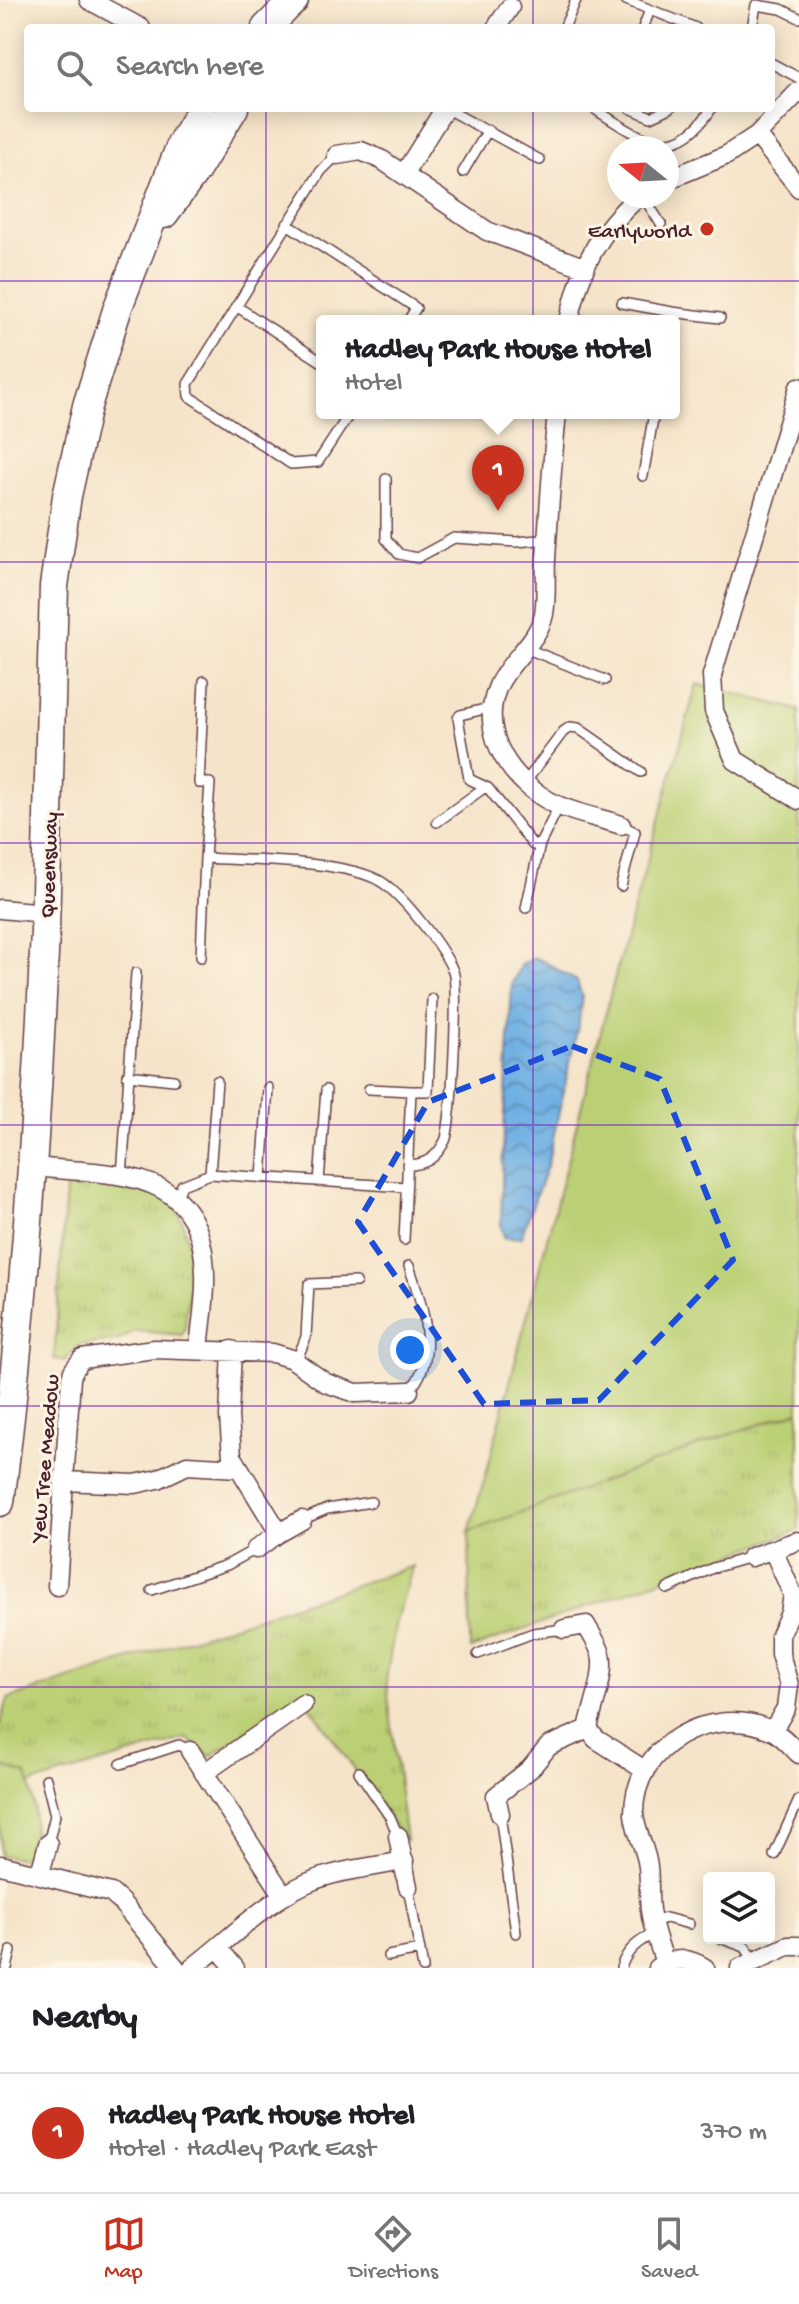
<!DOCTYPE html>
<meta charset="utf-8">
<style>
:root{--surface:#fff;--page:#f2f2f2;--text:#202124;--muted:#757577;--line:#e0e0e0;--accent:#c8321e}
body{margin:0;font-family:"Gochi Hand",sans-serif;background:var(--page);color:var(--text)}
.controls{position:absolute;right:24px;bottom:24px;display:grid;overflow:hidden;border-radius:8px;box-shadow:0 4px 20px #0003}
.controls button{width:72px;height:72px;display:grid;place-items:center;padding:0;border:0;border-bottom:2px solid var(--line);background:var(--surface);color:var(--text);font:40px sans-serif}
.compass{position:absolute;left:607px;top:136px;width:72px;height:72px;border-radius:50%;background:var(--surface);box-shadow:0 4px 20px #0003;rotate:288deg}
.you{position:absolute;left:410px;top:1350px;width:28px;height:28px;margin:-20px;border:6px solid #fff;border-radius:50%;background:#1a73e8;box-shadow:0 0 0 12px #1a73e833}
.badge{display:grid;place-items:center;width:52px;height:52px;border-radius:50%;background:var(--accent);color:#fff;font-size:26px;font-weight:700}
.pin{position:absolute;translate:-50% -66px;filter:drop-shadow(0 2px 4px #0008)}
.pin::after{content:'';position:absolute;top:42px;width:28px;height:24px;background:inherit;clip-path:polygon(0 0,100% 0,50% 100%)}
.popup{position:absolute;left:316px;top:315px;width:364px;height:104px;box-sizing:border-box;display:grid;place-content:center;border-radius:8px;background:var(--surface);filter:drop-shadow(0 2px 6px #0005);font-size:26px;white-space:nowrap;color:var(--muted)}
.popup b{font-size:30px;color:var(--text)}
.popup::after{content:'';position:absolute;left:50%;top:100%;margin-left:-16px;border:16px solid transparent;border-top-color:var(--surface)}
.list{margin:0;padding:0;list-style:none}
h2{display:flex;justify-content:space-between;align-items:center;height:104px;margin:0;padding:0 32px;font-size:34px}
h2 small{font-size:26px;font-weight:400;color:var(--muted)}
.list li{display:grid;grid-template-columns:52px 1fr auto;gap:24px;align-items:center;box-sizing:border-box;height:120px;padding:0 32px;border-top:2px solid var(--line)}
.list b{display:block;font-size:30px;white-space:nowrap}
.list p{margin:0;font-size:26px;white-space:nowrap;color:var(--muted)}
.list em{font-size:26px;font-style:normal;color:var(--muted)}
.icon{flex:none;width:44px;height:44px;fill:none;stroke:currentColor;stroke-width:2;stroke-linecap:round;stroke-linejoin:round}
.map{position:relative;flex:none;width:799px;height:1968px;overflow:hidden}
.search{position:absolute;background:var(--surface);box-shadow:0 4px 20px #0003;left:24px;right:24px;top:24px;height:88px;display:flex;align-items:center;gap:20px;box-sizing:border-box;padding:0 28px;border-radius:8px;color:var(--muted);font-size:30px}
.sheet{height:224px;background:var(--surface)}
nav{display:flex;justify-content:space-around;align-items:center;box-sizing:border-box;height:112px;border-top:2px solid var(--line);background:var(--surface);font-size:22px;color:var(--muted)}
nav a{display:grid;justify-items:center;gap:4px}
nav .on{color:var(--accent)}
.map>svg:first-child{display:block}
</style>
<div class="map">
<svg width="799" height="1968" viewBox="0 0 799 1968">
<defs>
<pattern id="park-tufts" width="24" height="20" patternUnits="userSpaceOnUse" patternTransform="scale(2)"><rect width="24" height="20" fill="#bbd074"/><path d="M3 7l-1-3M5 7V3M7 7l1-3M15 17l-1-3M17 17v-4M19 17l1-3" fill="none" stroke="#a2b265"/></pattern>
<pattern id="water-waves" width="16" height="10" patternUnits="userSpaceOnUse" patternTransform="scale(2)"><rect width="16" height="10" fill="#6fb0e3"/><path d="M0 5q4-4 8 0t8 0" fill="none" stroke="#5d8fb8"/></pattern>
</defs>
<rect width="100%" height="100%" fill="#fcf5e5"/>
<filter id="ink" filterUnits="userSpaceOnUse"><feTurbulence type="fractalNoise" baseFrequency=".0125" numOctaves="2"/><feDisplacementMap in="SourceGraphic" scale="16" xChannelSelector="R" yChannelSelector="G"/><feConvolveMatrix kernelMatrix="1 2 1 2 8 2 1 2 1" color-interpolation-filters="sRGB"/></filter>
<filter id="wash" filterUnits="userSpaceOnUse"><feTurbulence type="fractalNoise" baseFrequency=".006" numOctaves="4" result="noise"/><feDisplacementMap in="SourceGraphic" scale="32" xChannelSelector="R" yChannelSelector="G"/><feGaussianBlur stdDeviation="1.8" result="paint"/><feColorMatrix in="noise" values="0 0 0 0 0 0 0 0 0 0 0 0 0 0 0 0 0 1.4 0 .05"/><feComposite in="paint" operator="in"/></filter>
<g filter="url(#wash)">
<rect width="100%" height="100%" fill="#f5e4c9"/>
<path fill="#bbd074" stroke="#827850" stroke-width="2" d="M697 684 799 710V1411L716 1439 469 1532 488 1467 619 961Z
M0 1766 27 1774C35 1800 39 1834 24 1859L0 1855Z"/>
<path fill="url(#park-tufts)" stroke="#827850" stroke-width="2" d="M94 1185C113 1187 139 1186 156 1193 202 1212 188 1290 185 1329L182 1335 135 1331 117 1341 79 1345 65 1361 54 1359 66 1189Z
M799 1411V1530L470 1649 469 1532 716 1439Z
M413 1566 396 1621 386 1679 406 1842 303 1696 210 1756 186 1738 30 1784 26 1774 0 1766V1726L8 1699Z"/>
<path fill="url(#water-waves)" stroke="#5c6887" stroke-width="2" d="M535 958C553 964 561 974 577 981L582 996 579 1021 547 1166 521 1237 504 1238 501 1225 503 1149 512 984 521 964Z"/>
</g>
<g filter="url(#ink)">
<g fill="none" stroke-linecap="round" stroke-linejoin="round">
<g stroke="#643d43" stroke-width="12">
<path id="service" d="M626 0 696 28
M564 28 576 0
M643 28 650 10
M752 28 756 5 781 9 799 18
M771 63 799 78
M445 108 540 160
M593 108C640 138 674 167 712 108
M630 108 651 117 670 108
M337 155 321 171 188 384 189 396 291 464 318 462 350 413
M463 172 488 130
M643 196 661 224
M287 224 416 308 408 321
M622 303 672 312
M236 306 322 362
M670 321 672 312 720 318
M643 476 654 413
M386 479V539L399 554 417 558 454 538 517 542 548 539
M525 648 605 680
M204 681 199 783H210L205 858C251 861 343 860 380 881 402 894 443 947 453 971 459 985 452 1126 445 1141 436 1158 426 1165 407 1165
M493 707 460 715 458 718 469 779 488 788 533 845 540 844 559 806
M524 784 563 732 570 727 578 728 641 772
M437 822 485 787
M621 825 635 832 621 886
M526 908 540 844
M201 957 205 858
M127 1075 174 1080
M369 1089 411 1091 404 1240
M411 1091H428L432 999
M210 1174 217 1081
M122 1176 136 973
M262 1178 268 1088
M319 1182 326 1090
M177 1197 182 1185 210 1174 406 1187
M296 1362 306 1337 309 1284 356 1282
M409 1391C441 1357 422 1304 409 1266
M302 1520 327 1509 371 1502
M667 1589 713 1568 751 1557
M152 1590 227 1565 256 1549
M478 1654 533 1633 564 1629
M121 1764 179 1745 190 1751
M359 1772 390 1817 398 1836
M46 1779 55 1815 48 1844
M500 1814 516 1933
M774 1855 799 1800
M408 1887 423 1968
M653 1922 666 1918 689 1924
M720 1938 745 1947 754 1960
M388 1956 420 1950
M7 1968 11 1951
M621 1968C626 1950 639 1940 656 1933"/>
</g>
<g stroke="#643d43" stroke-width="21">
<path id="minor" d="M89 0 141 28
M496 28 510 7
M757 135 799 188
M337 155 361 151 382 160 487 231 583 267
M404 174 445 108
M667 180 727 155 757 135 799 91
M569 321C581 266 597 233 639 196
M799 387 712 675 714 711 735 760 799 800
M557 413C552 461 549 511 546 559 545 577 547 596 544 614 538 642 509 661 498 686 477 735 513 784 557 805 577 814 600 818 621 825
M0 909 45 913
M32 1167C115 1175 203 1166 205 1275 206 1300 201 1325 199 1349
M232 1350 229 1417 232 1456 279 1533 302 1520
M63 1481 135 1484 158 1479 187 1465 238 1468
M256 1549 279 1533
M751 1557 797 1541
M57 1586 71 1378 73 1371 82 1359 154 1349 273 1353 292 1359 326 1383 356 1393 409 1391
M564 1629 586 1625C591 1634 598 1644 601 1654 606 1674 592 1708 588 1729
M773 1730 786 1708 789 1685 780 1654V1635L790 1613 793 1595 773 1550
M190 1751 284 1896
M204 1773 303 1704
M500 1814 496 1796 530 1769 549 1746 588 1729 596 1739 646 1771
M398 1836 408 1887
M1 1865 111 1893 121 1902 176 1968
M40 1873 48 1844
M218 1948 235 1968
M665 1963C660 1948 654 1932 651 1916 647 1898 651 1879 647 1861 644 1846 635 1829 634 1814 633 1744 712 1704 771 1730 781 1734 791 1746 799 1754
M192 1968C229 1940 265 1902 307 1883 337 1870 373 1867 404 1861
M657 1968C673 1958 689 1957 705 1968
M740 1968 788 1946H799"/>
</g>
<g stroke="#643d43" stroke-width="31">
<path id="primary" d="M266 28 294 0
M164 214 195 172 234 108
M0 1502C24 1312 37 1122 45 931 49 816 50 701 54 586L67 496 87 406 118 307 182 142 202 108"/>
</g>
<use href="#service" stroke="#fff" stroke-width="9"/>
<use href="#minor" stroke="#fff" stroke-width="18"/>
<use href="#primary" stroke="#fff" stroke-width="28"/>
</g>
</g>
<path fill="none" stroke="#1d4ed8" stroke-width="6" stroke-dasharray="16 10" stroke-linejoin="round" d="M572 1046 660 1079 733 1260 599 1400 484 1404 358 1222 428 1102Z"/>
<path fill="none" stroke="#7b2cbf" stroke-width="2" stroke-opacity="0.55" d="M266 0V28M533 0V28M266 108V1968M533 108V1968M0 281H799M0 562H799M0 843H799M0 1125H799M0 1406H799M0 1687H799"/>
<circle fill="#c8321e" stroke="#fcf5e5" stroke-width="3" cx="707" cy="229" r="8"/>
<g text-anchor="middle" stroke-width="6" stroke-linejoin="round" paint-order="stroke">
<g font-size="22" fill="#4a1f2b" stroke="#fcf5e5" text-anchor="end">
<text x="691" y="237">Earlyworld</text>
</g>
<g font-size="22" fill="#4a1f2b" stroke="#fcf5e5">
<text transform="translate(47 865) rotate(-88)" y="8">Queensway</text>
<text transform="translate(43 1458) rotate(-85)" y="8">Yew Tree Meadow</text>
</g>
</g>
</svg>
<div class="controls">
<button><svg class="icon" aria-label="layers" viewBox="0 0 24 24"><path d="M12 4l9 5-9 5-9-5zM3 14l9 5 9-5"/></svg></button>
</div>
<svg class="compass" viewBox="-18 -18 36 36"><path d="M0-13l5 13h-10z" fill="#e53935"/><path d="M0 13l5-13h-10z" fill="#757577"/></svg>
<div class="you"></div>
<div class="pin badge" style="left:498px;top:511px">1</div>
<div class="popup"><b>Hadley Park House Hotel</b>Hotel</div>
<div class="search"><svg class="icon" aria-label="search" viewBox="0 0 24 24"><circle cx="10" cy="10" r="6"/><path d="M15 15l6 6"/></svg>Search here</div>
</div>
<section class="sheet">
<h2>Nearby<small></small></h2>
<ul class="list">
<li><span class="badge">1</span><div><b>Hadley Park House Hotel</b><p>Hotel · Hadley Park East</p></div><em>370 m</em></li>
</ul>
</section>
<nav>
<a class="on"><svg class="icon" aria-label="map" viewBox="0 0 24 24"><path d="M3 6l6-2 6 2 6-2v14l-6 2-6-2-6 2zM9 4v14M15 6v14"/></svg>Map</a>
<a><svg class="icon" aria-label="directions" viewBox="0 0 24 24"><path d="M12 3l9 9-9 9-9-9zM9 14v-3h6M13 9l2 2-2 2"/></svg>Directions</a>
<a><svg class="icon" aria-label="saved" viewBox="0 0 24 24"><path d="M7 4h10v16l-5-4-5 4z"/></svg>Saved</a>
</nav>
